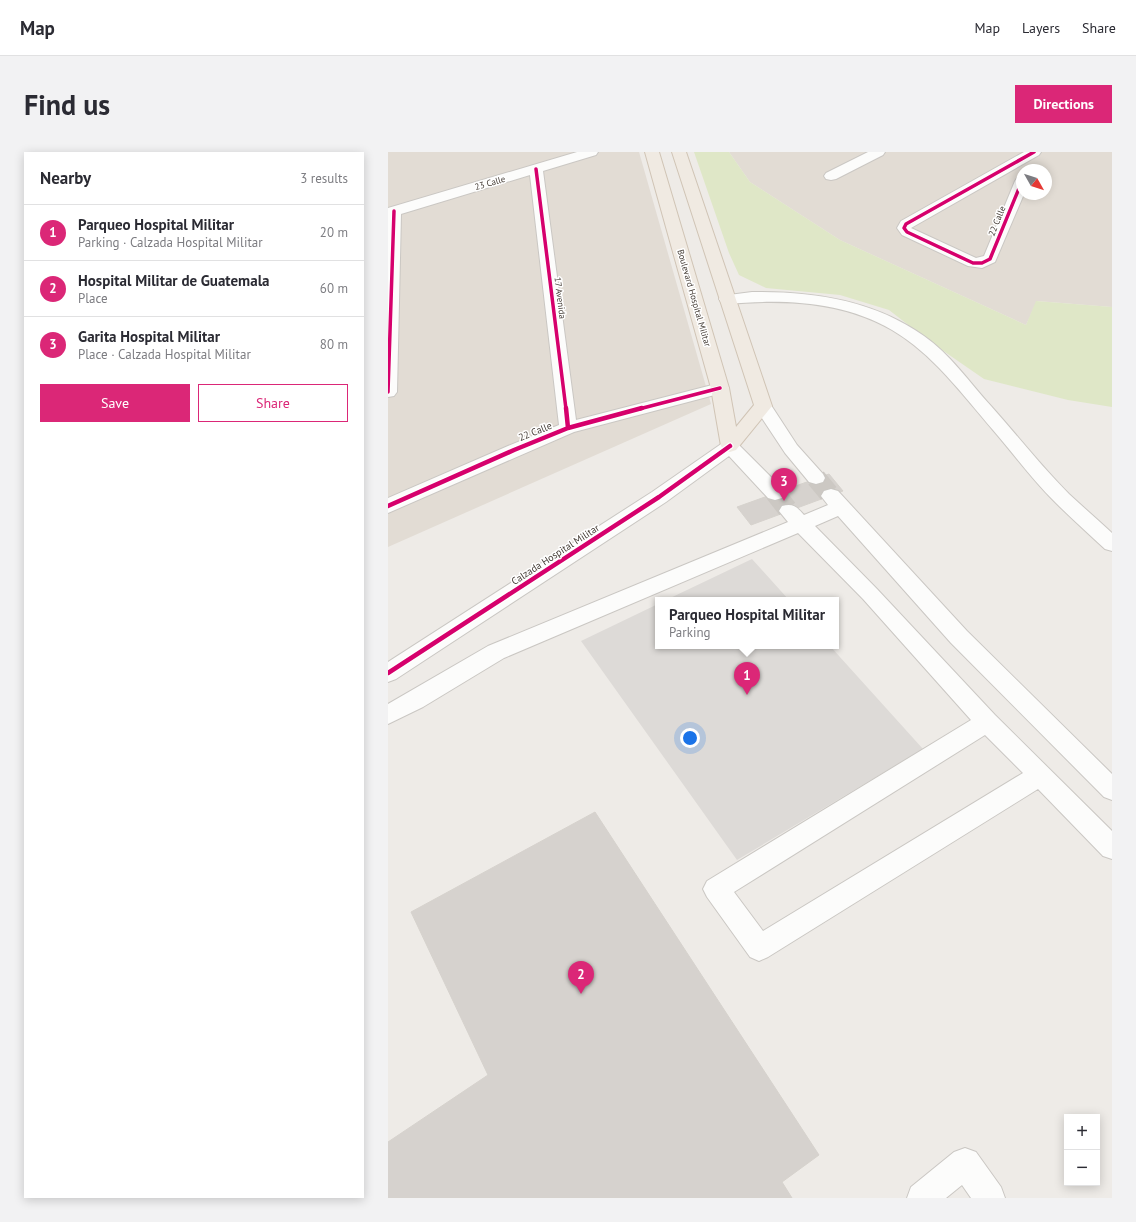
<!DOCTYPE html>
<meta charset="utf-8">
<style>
:root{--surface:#fff;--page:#f2f2f3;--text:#2b2b33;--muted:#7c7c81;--line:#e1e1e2;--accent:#db2777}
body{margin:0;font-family:"PT Sans",sans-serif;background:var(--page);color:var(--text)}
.controls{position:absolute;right:12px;bottom:12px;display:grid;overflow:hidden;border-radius:0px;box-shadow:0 2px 10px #0003}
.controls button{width:36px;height:36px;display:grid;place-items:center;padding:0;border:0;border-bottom:1px solid var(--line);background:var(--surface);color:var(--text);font:20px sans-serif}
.compass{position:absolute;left:628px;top:12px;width:36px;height:36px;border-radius:50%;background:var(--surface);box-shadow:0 2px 10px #0003;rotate:129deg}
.you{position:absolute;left:302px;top:586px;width:14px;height:14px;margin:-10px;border:3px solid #fff;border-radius:50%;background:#1a73e8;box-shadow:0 0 0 6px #1a73e833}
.badge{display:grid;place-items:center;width:26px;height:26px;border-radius:50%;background:var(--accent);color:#fff;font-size:13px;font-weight:700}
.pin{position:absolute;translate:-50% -33px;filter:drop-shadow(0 1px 2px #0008)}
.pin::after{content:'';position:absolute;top:21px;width:14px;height:12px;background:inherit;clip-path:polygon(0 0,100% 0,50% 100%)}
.popup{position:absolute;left:267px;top:445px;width:184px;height:52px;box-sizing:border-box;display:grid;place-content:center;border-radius:0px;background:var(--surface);filter:drop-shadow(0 1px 3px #0005);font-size:13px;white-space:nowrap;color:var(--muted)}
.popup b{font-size:15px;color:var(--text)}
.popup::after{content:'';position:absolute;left:50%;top:100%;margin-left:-8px;border:8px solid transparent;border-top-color:var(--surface)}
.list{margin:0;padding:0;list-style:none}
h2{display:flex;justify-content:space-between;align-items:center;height:52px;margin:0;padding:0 16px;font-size:17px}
h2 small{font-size:13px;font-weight:400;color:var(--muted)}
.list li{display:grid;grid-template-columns:26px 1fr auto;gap:12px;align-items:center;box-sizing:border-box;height:56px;padding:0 16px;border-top:1px solid var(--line)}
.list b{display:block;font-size:15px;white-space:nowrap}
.list p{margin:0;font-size:13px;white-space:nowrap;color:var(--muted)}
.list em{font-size:13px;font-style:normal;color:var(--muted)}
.actions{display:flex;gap:8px;padding:12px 16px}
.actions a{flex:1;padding:9px 0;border:1px solid var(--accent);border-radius:0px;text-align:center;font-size:14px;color:var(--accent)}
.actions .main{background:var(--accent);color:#fff}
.map{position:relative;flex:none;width:724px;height:1046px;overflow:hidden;border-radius:0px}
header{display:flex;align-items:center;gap:24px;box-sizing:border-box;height:56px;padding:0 20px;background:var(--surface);border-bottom:1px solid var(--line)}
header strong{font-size:19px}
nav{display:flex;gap:22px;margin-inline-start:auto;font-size:14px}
.intro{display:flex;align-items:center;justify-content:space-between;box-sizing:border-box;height:96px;padding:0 24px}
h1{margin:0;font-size:28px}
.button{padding:10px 18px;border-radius:0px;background:var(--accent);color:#fff;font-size:14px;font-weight:700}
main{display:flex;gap:24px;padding:0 24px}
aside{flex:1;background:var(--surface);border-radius:0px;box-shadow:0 2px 10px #0003}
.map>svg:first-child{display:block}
</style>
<header>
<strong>Map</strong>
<nav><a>Map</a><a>Layers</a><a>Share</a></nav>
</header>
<div class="intro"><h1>Find us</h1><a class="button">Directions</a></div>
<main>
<aside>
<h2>Nearby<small>3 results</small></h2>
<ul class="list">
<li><span class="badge">1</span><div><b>Parqueo Hospital Militar</b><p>Parking · Calzada Hospital Militar</p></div><em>20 m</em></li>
<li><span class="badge">2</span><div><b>Hospital Militar de Guatemala</b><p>Place</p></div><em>60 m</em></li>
<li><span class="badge">3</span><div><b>Garita Hospital Militar</b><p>Place · Calzada Hospital Militar</p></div><em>80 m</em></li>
</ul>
<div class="actions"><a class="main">Save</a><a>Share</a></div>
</aside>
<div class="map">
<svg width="724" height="1046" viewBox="0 0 724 1046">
<rect width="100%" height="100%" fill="#eeebe7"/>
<path fill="#e2dcd4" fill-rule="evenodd" d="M0 0H251L323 252 0 395Z
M341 0H724V155L649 149 638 173 452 88 362 30ZM634 18H658V42H634Z"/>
<path fill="#dfe7c7" d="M306 0H341L362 30 452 88 638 173 648 149 724 155V255L680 248 596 227 541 189 501 158 452 143 378 136 351 123 341 101Z"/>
<path fill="#dddad7" d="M364 407 401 448H278Z
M270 452V494H442L535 597 349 708 193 489Z"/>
<path fill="#d6d2ce" stroke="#d6d2cd" d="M441 322 455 339 363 373 349 355Z
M207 660 431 1003 394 1030 404 1046H0V990L100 923 23 760Z"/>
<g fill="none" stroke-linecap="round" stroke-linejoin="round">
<path stroke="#ccc8c3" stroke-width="20" stroke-dasharray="20 10" stroke-linecap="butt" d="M428 326 443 344
M387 341 401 359"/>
<g stroke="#cac7c3" stroke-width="2">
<path id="minor" d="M189 0H210L208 3 155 19 188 268 332 231 338 232 341 236 338 240 186 280 0 361V346L120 294 171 273 142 23 13 62 9 240 6 244 0 245V56Z
M480 0H497L495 3 448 27 443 28 438 27 436 24 438 21Z
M636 0H653L651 3 523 76 588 106 596 104 627 29 629 26 634 25V42H636L607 110 594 116 580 114 514 83 509 76 513 69Z
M364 140C424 139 486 148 536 184 562 202 582 231 603 254 629 283 654 315 681 342 695 355 710 368 724 381V399L717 397C701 382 684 367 668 351 645 329 626 302 605 278 574 242 545 202 504 178 454 149 395 147 339 152L333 150 331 147 333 144Z
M375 248 381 250 409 293 435 322 437 326 435 330 428 332 421 330 397 301 366 254 369 250Z
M342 288 348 290 394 336 396 341 394 346 387 348 380 346 341 304 278 350 8 527 0 530V510L264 340 336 290Z
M443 337 450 339 579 479 724 622V648L716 645 563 491 450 364 427 374 489 437 607 563 724 679V707L715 704 650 637 380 805 371 809 362 805 319 745 315 737 319 729 583 568 475 447 410 381 116 506 35 555 0 572V552L100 494 400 370 391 359 394 354C405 351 409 355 416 363L440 353 433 344 436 339ZM597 583 635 621 375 779 346 740Z
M577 996 588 1000 613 1035 617 1046H583L574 1033 558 1046H519L523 1035 566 1000Z"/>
</g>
<g stroke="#d0c4b5" stroke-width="2">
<path id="major" d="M257 0H271L341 236 348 275 366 253 284 0H298L384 254 348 298 342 300 336 298 333 294 323 236Z"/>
</g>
<use href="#minor" fill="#fcfcfb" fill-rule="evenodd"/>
<use href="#major" fill="#f0eae2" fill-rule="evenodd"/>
<g stroke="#fff" stroke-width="5">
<path id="cycleway-far1" d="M148 17 178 257
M634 29 602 107 594 111H585L519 80 516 76 518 72 646 0
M0 240 6 59
M251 257 332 236"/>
</g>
<g stroke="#fff" stroke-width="7">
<path id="cycleway" d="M178 256 180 276
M0 354 126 298 180 276 254 256
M0 521 271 345 342 294"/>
</g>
<use href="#cycleway-far1" stroke="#d6006c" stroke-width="3.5"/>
<use href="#cycleway" stroke="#d6006c" stroke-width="4.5"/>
</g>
<g text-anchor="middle" stroke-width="3" stroke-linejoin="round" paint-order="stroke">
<g font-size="9" fill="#433b34" stroke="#fff">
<text transform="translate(102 31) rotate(-16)" y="3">23 Calle</text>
<text transform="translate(609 69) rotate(-68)" y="3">22 Calle</text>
<text transform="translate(172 146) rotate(83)" y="3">17 Avenida</text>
<text transform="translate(306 146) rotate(74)" y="3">Boulevard Hospital Militar</text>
</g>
<g font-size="10" fill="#433b34" stroke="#fff">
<text transform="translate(147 279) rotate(-22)" y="4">22 Calle</text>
<text transform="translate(167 402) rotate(-33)" y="4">Calzada Hospital Militar</text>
</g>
</g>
</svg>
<div class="controls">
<button>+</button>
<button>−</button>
</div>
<svg class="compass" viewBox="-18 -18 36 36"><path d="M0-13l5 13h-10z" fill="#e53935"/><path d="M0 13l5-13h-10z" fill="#7c7c81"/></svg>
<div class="you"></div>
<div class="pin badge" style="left:359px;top:543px">1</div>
<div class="popup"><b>Parqueo Hospital Militar</b>Parking</div>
<div class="pin badge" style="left:193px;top:842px">2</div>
<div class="pin badge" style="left:396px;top:349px">3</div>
</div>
</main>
